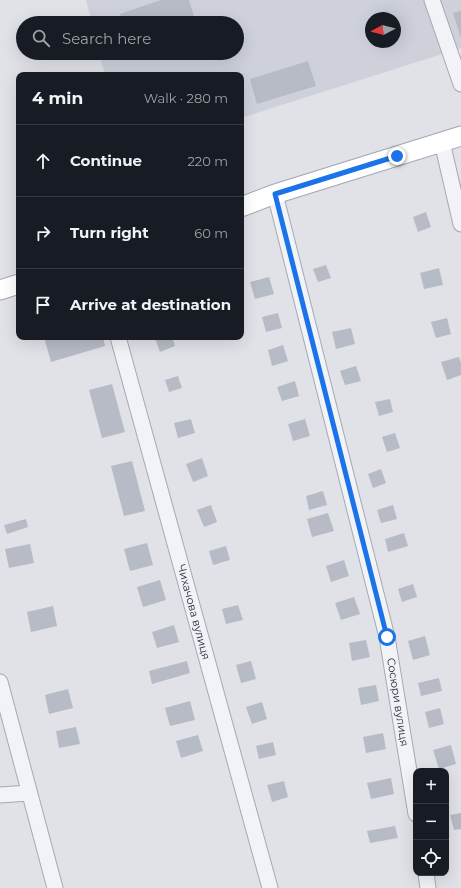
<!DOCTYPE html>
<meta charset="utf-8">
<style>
:root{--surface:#171b24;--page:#242831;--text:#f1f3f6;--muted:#9ea1a6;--line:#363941}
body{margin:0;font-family:Montserrat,sans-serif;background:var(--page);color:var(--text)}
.controls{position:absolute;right:12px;bottom:12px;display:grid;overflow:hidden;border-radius:8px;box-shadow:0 4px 16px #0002}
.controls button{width:36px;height:36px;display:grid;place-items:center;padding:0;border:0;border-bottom:1px solid var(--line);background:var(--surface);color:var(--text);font:20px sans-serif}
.compass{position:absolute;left:365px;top:12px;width:36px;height:36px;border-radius:50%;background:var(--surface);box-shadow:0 4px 16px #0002;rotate:263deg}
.stop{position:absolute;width:12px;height:12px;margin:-9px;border:3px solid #1a73e8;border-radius:50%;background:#fff}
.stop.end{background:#1a73e8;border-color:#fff;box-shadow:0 1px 4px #0008}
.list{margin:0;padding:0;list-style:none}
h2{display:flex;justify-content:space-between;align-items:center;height:52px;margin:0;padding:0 16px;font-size:17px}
h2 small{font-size:13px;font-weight:400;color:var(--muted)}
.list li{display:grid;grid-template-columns:26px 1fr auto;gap:12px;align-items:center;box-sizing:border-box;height:72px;padding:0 16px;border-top:1px solid var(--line)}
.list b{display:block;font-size:15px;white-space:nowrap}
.list em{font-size:13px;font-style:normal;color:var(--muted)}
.icon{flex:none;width:22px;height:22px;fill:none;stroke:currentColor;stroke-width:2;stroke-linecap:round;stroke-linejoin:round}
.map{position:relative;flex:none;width:461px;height:888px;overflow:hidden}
.search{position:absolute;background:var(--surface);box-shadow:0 4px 16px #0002;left:16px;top:16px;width:228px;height:44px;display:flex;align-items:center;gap:10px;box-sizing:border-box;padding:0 14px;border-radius:22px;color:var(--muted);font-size:15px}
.panel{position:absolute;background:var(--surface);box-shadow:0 4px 16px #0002;left:16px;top:72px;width:228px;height:268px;border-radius:8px}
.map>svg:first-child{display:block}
</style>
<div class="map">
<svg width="461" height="888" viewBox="0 0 461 888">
<rect width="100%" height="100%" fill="#e0e2e8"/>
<path fill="#ced1da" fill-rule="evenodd" d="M86 0H461V48L241 118V75H105L99 53H237V23H92ZM371 18H395V42H371Z"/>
<path fill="#b7bbc5" d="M161 0H189L196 23H123L120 14Z
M461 11V38L453 13Z
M308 61 316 86 257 104 250 79Z
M426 212 431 227 418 232 413 217Z
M326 265 331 278 318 282 313 269Z
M439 268 443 285 424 289 420 273Z
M269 277 274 294 255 299 250 282Z
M278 313 282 328 266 332 262 317Z
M447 318 451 334 436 338 431 322Z
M351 328 355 344 336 349 332 332Z
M44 337H103L105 346 51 362Z
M157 337H172L175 346 160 352 155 338Z
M283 345 288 361 272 366 268 350Z
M459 357 461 363V375L447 380 441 362Z
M356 366 361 381 345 385 340 371Z
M178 376 182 388 169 392 165 380Z
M295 381 299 396 282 401 277 387Z
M112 384 125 432 102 438 89 390Z
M390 399 393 412 379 416 375 402Z
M191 419 195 433 178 438 174 423Z
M305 419 310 436 293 441 288 424Z
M395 433 400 448 387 452 382 437Z
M202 458 208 476 193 482 186 464Z
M132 461 145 511 124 516 111 466Z
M381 469 386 483 373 488 368 474Z
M323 491 327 505 309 510 306 496Z
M211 505 217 522 204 527 197 510Z
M393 505 397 519 381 523 377 510Z
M328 513 334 531 312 537 307 519Z
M26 519 28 527 7 534 4 525Z
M404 533 408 546 388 552 385 539Z
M147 543 153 565 130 571 124 549Z
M30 544 34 563 9 568 5 549Z
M226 546 230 560 213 565 209 551Z
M344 560 349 576 331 582 326 566Z
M160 580 166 600 143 607 137 587Z
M413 584 417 597 402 602 398 589Z
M354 597 360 614 341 620 335 603Z
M238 605 243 620 226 624 222 609Z
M53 606 57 626 31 632 27 612Z
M174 625 179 642 157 648 152 632Z
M425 636 430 655 413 660 408 641Z
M366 640 370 657 352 661 349 643Z
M187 661 190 673 152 684 149 671Z
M251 661 256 679 241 683 236 665Z
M439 678 442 691 421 696 418 683Z
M376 685 379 701 361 705 358 688Z
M68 689 73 708 49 714 45 695Z
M190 701 195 720 170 726 165 708Z
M262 702 267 719 252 724 246 707Z
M440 708 444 724 429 728 425 712Z
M76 727 80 744 59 748 56 731Z
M383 733 386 749 366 753 363 737Z
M198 735 203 751 181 758 176 741Z
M273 742 276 755 259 759 256 746Z
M451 745 456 764 439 769 433 750Z
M391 778 394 794 371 799 367 783Z
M284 781 288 797 272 802 267 785Z
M461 813V829L454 830 450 815Z
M395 826 398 838 370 843 367 831Z"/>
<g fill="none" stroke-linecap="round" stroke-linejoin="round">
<g stroke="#a5a9b2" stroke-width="17">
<path id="minor" d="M432 0 461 84
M442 142 461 224
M275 194 387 637 416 814
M118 337 270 888
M0 682 55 888
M0 795 29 793
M426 873 428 888"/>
</g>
<g stroke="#a0a6b3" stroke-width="21">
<path id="major" d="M241 207 275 194 461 136
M0 290 19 284"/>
</g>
<use href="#minor" stroke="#f2f3f7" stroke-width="15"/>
<use href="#major" stroke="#fff" stroke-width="19"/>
</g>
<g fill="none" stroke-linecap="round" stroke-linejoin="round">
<path stroke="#1a73e8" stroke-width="5" d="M387 637 275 194 397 156"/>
</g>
<g text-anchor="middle" stroke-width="3" stroke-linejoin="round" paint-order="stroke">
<g font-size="11" fill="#292f3f" stroke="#eff1f6">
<text transform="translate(194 612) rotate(75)" y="4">Чихачова вулиця</text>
<text transform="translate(398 702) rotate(81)" y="4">Сосюри вулиця</text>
</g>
</g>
</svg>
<div class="controls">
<button>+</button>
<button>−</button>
<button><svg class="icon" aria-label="locate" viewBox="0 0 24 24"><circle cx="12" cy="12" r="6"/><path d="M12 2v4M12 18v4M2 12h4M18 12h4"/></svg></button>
</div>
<svg class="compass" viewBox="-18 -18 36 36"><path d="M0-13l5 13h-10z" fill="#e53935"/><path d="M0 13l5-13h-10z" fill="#9ea1a6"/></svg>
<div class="stop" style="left:387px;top:637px"></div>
<div class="stop end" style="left:397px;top:156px"></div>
<div class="search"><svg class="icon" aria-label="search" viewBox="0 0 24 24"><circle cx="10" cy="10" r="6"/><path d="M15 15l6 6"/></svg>Search here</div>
<section class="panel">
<h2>4 min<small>Walk · 280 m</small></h2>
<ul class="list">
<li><svg class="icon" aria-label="ahead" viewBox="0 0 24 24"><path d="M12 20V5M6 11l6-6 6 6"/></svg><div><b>Continue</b></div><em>220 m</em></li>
<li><svg class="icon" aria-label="right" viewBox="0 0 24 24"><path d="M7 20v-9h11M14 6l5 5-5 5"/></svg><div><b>Turn right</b></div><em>60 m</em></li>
<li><svg class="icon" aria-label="arrive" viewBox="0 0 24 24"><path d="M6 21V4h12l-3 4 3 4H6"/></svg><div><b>Arrive at destination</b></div></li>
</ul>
</section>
</div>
